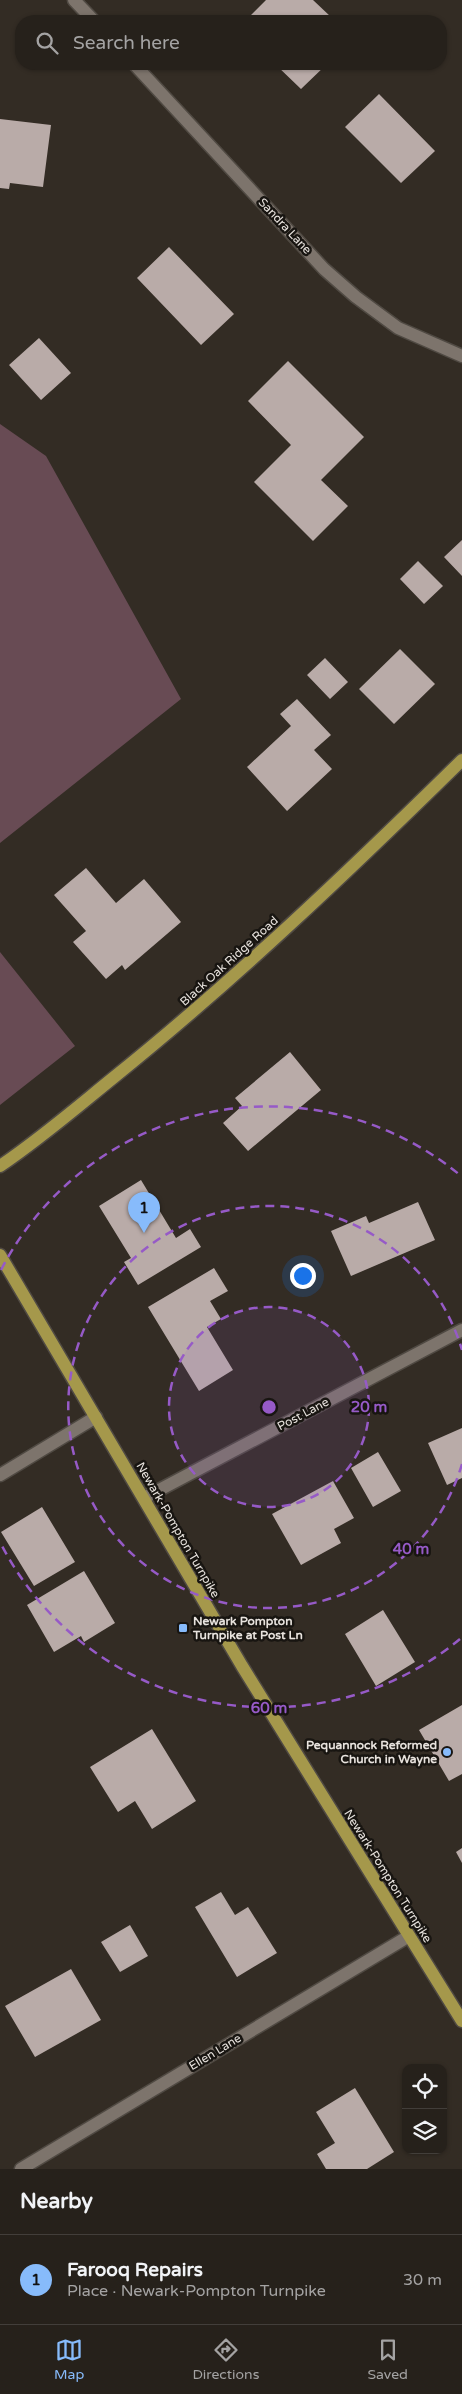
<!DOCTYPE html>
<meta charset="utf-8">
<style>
:root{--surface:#26211b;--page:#322e28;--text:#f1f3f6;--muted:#a4a3a3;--line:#423e3a;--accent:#87bbfb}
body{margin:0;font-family:"Varela Round",sans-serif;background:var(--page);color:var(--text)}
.controls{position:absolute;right:15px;bottom:15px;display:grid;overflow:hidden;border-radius:10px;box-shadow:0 1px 4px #0004}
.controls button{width:45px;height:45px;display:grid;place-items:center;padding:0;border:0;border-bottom:1px solid var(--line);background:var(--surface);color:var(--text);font:25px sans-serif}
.you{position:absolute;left:302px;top:1275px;width:18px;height:18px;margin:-12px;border:4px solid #fff;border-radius:50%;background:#1a73e8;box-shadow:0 0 0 8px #1a73e833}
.badge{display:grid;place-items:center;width:32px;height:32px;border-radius:50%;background:var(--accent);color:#111;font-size:16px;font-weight:700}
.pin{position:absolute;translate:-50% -41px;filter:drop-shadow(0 1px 2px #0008)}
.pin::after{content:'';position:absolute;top:26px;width:18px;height:15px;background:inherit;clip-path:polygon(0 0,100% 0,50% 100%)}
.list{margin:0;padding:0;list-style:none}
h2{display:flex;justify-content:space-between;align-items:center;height:65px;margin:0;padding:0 20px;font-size:21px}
h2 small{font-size:16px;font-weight:400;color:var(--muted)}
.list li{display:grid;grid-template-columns:32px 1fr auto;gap:15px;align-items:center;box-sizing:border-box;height:90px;padding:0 20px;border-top:1px solid var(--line)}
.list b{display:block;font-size:19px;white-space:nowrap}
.list p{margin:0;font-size:16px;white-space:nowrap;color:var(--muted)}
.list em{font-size:16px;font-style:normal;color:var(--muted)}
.icon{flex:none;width:28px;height:28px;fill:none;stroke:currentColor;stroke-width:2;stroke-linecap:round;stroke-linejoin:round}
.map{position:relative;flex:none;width:462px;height:2169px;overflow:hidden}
.search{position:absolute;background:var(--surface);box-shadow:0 1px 4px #0004;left:15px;right:15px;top:15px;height:55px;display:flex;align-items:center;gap:12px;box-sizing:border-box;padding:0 18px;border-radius:20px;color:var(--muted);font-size:19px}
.sheet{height:155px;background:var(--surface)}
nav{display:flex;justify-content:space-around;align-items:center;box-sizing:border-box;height:70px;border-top:1px solid var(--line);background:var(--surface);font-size:14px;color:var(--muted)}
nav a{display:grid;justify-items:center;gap:2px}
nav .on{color:var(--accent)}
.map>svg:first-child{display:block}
</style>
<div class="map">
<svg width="462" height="2169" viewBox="0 0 462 2169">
<rect width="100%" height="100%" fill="#332c24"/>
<path fill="#684b54" d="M0 424 46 456 181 699 0 843Z
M0 952 75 1046 0 1105Z"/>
<path fill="#b9aba8" d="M266 0H313L331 17 327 21H245Z
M275 64H327L301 89Z
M379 94 435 151 401 183 345 127Z
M0 119 51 125 43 187 10 183 9 189 0 188Z
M169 247 234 314 201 345 137 278Z
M39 338 71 373 41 400 9 365Z
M288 361 364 437 321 480 348 506 313 541 254 482 291 445 248 401Z
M462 540V576L444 557Z
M418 561 443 586 424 604 400 579Z
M400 649 435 684 394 724 359 689Z
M325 658 348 682 330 699 307 675Z
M297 699 331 735 314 750 332 769 287 811 247 767 291 726 280 714Z
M86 868 116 903 144 879 181 922 125 970 122 965 106 979 73 942 86 931 54 895Z
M290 1052 321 1090 248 1151 223 1123 242 1106 235 1098Z
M141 1180 176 1238 190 1229 201 1247 138 1285 124 1262 131 1258 99 1206Z
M418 1202 435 1240 351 1276 331 1231 366 1216 369 1223Z
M214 1268 228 1291 210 1301 221 1319 207 1327 233 1370 199 1391 148 1307Z
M462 1428V1478L447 1485 428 1443Z
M378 1452 401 1491 373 1507 351 1468Z
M333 1481 354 1518 334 1529 341 1543 301 1565 272 1514Z
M42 1507 75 1562 34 1586 1 1532Z
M84 1571 115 1623 84 1642 81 1636 54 1652 27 1605Z
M383 1610 415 1662 376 1686 345 1634Z
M462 1705V1774L449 1781 419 1730Z
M152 1729 196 1801 152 1829 135 1801 118 1812 90 1767Z
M462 1848V1863L456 1852Z
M221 1892 235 1915 248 1907 277 1953 237 1977 195 1907Z
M130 1925 148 1956 120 1972 101 1942Z
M71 1969 101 2020 35 2057 5 2006Z
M355 2088 394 2152 367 2169H326L317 2154 335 2143 316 2112Z"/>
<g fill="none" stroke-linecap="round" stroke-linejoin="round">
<g stroke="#504a43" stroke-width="15">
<path id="minor" d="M74 0 94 21
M134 64 324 269 356 297 398 328 462 356
M0 1475 96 1417
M144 1498 462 1330
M21 2169 409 1936"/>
</g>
<g stroke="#504a43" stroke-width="15">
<path id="major" d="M0 1166C40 1139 76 1108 113 1078 236 979 350 870 462 760
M0 1255 242 1666 462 2021"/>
</g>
<use href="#minor" stroke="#7d746c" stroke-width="12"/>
<use href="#major" stroke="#a5984b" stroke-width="12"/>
</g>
<circle cx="269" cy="1407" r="100" fill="#965ac7" fill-opacity=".12"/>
<g fill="none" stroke="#965ac7" stroke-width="2.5" stroke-dasharray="9 6">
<circle cx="269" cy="1407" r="100"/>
<path d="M462 1464A201 201 0 1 1 462 1350"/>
<path d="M460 1639A301 301 0 0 1 1 1544M1 1270A301 301 0 0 1 460 1175"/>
</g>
<g fill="#87bbfb" stroke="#181511" stroke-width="2">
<rect x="178" y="1623" width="10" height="10" rx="2.5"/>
<circle cx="447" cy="1752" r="5"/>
</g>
<g text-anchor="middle" stroke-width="5" stroke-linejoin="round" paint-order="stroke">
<g font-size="12" fill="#e8e3de" stroke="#181511">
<text transform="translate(285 226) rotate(47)" y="4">Sandra Lane</text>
<text transform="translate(229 961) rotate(-42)" y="4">Black Oak Ridge Road</text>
<text transform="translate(303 1414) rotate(-28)" y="4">Post Lane</text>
<text transform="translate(178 1530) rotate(60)" y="4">Newark-Pompton Turnpike</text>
<text transform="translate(388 1876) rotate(58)" y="4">Newark-Pompton Turnpike</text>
<text transform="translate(215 2052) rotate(-31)" y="4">Ellen Lane</text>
</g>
<g font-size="12" font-weight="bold" fill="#e8e3de" stroke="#181511" text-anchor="start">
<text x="193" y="1625">Newark Pompton<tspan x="193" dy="14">Turnpike at Post Ln</tspan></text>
<text x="437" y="1749" text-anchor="end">Pequannock Reformed<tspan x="437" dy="14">Church in Wayne</tspan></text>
</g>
</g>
<circle cx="269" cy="1407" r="8" fill="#965ac7" stroke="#181511" stroke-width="2.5"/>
<g font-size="15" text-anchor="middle" font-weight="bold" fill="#965ac7" stroke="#181511" stroke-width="5" stroke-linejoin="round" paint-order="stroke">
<text x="369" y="1412">20 m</text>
<text x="411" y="1554">40 m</text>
<text x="269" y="1713">60 m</text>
</g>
</svg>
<div class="controls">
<button><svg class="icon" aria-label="locate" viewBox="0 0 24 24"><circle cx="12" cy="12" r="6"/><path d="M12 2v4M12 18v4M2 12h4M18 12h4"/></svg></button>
<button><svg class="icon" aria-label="layers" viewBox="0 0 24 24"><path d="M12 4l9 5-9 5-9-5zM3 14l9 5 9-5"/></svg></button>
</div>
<div class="you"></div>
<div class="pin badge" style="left:144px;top:1233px">1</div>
<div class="search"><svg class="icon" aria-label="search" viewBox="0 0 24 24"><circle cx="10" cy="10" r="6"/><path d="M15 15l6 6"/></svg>Search here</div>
</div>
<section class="sheet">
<h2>Nearby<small></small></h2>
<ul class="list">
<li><span class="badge">1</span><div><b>Farooq Repairs</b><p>Place · Newark-Pompton Turnpike</p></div><em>30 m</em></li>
</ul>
</section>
<nav>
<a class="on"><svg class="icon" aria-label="map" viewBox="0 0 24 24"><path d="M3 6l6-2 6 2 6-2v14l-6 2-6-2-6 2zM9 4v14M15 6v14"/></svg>Map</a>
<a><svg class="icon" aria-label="directions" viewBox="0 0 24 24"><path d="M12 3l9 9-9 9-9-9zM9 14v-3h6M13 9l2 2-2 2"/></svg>Directions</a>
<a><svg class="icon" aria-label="saved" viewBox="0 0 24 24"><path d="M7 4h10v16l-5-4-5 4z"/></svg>Saved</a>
</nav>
